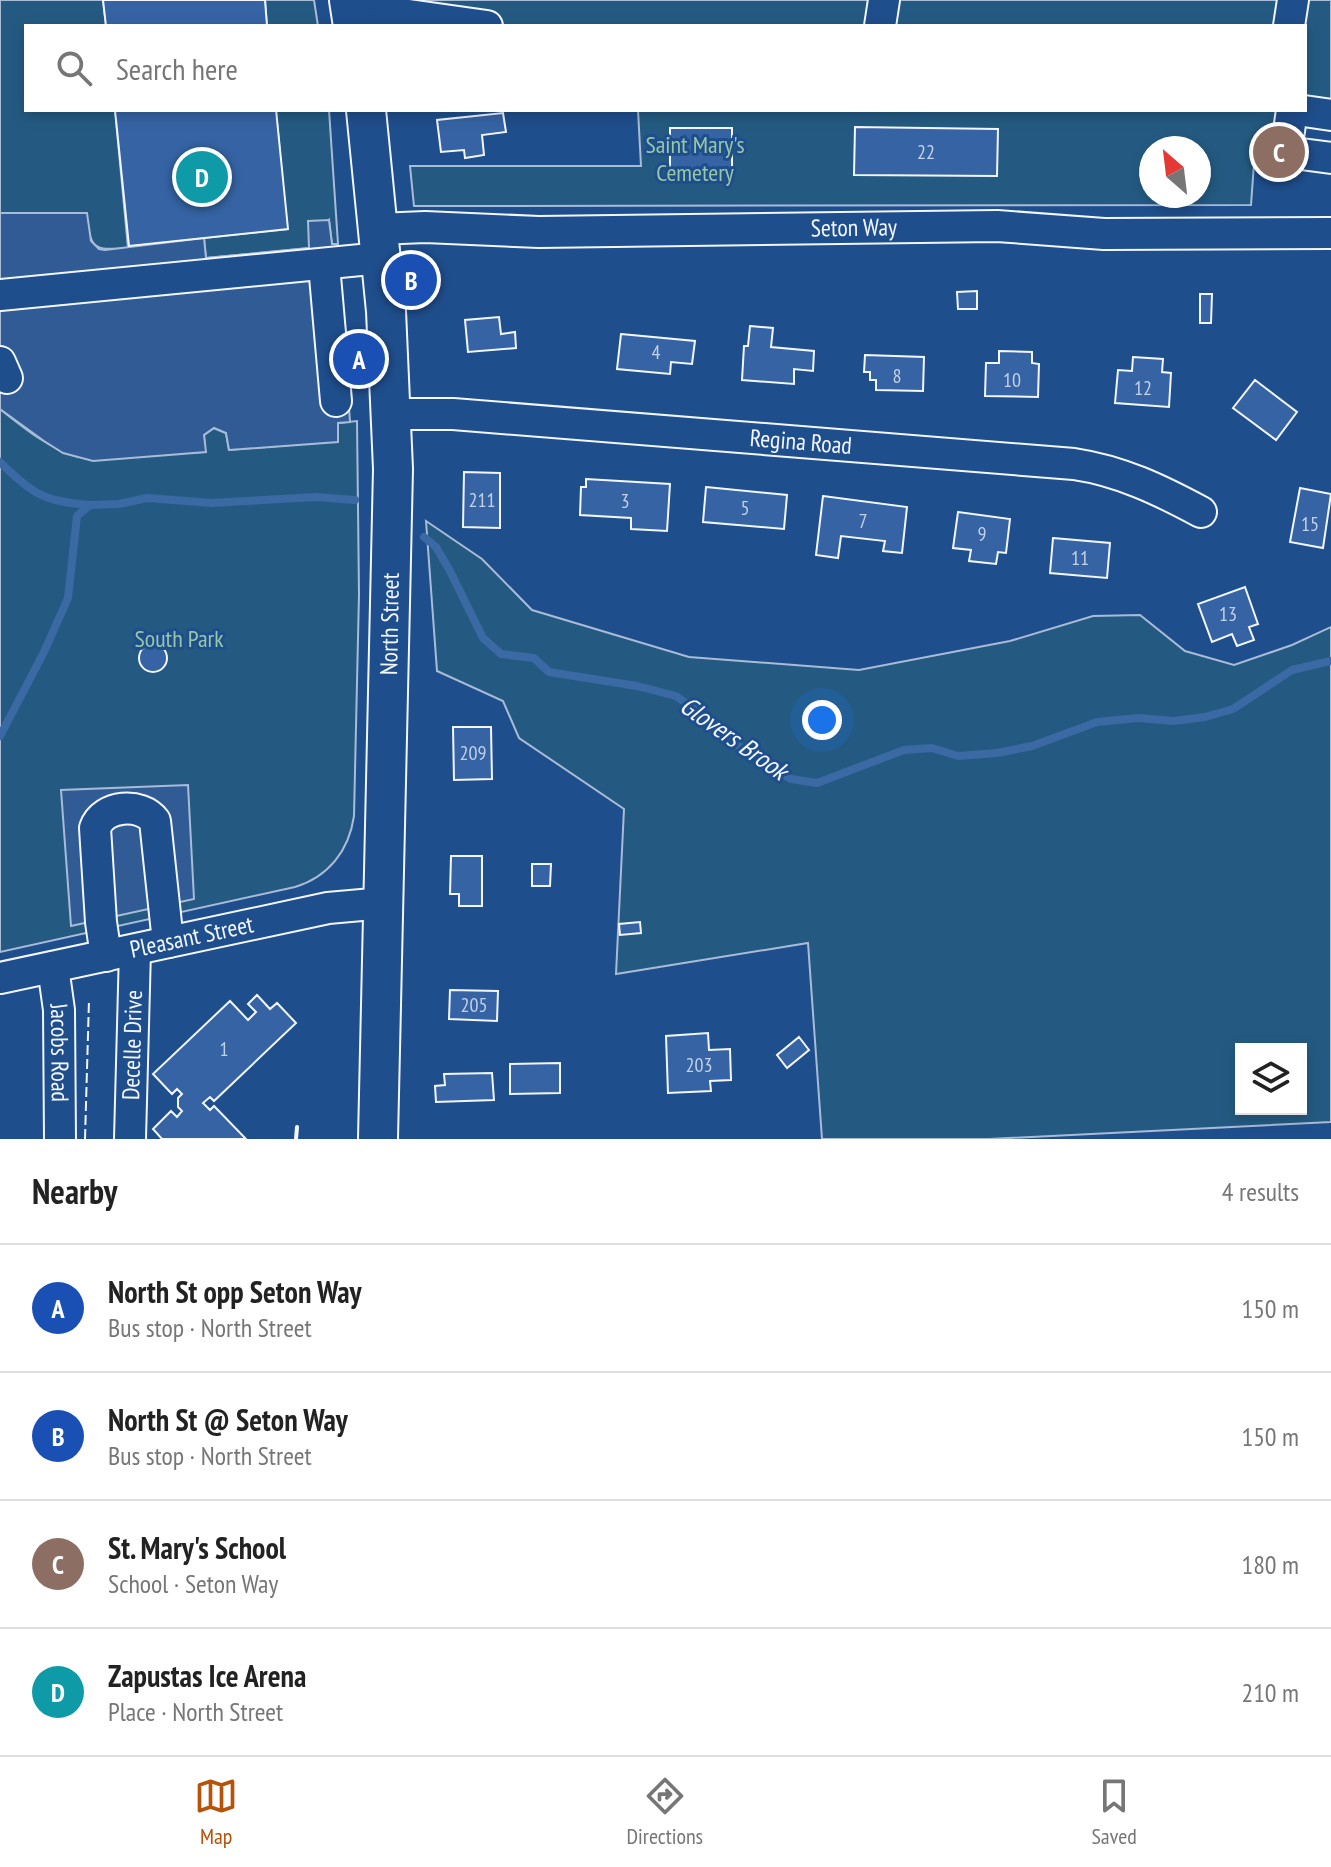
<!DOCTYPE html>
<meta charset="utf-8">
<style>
:root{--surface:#fff;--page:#f6f6f6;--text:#222;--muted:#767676;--line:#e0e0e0;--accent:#b45309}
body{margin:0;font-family:"PT Sans Narrow",sans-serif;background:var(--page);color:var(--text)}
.controls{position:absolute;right:24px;bottom:24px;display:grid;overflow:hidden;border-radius:0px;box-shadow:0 4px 12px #0003}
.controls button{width:72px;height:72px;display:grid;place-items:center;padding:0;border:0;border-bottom:2px solid var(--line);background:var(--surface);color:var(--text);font:40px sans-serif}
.compass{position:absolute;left:1139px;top:136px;width:72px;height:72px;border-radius:50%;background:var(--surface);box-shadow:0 4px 12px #0003;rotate:332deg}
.you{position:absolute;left:822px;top:720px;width:28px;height:28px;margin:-20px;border:6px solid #fff;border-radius:50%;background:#1a73e8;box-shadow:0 0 0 12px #1a73e833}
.badge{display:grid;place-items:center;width:52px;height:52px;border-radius:50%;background:var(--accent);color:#fff;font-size:26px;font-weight:700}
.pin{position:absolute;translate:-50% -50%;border:4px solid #fff;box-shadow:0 2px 8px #0006}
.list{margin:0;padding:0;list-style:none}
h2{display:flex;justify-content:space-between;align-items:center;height:104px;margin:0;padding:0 32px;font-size:34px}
h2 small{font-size:26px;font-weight:400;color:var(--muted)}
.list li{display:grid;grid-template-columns:52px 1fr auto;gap:24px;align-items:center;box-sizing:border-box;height:128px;padding:0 32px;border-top:2px solid var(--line)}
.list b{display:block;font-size:30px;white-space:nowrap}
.list p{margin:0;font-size:26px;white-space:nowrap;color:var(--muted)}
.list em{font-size:26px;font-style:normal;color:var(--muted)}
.icon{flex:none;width:44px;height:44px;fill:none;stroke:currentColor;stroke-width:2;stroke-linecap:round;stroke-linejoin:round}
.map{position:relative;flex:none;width:1331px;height:1139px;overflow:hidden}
.search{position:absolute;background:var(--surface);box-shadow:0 4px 12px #0003;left:24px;right:24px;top:24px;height:88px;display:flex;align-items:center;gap:20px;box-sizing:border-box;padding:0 28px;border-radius:0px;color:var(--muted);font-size:30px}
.sheet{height:616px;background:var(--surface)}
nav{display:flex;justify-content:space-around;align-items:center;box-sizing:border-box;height:112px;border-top:2px solid var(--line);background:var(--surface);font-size:22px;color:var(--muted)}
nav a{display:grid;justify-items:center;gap:4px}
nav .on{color:var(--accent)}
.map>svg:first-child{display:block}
</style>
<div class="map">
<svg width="1331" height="1139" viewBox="0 0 1331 1139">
<rect width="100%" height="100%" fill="#1f4e8c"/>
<path fill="#245a82" stroke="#a8bbd7" stroke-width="2" fill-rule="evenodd" d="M0 0H103L106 26H26V110H115L128 248C91 251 91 248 86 213H0Z
M265 0H314L318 26H267Z
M390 0H1331V123H1279L1256 136 1251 205 414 206 410 166H641L638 110H1305V26H394ZM1151 148H1199V196H1151Z
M276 110H329L338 244H332L329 220 310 248 206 258 204 238 287 229Z
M0 409C24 428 48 448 78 457L205 452 204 435 214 428 226 433 229 450 338 441V423L357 421 359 594 354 816C349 851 328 877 295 887L0 952Z
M426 521 482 559 532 610 689 657 859 670 1010 641 1093 616 1140 615 1185 651 1234 665 1292 645 1331 627V1122L989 1139H822L808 943 616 974 624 809 519 738 503 701 437 671ZM1241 1049H1301V1109H1241Z"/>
<path fill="#305b95" stroke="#a8bbd7" stroke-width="2" d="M0 213H87L91 241 99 249 105 250 204 238 206 258 309 248 308 221 329 220 332 244H338L350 422 338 423V442L229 450 226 433 214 428 204 435 206 452 93 461 63 453 44 441 0 409Z
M188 785 194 899 71 926 61 790Z"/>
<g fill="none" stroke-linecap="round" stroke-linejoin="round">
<path stroke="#3b69a3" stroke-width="8" d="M0 462C32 494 45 502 90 505
M424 537 436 547 450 571 483 638 501 654 534 658 549 672 637 686 676 696 699 712 712 729 791 779 817 783 904 750 932 748 958 756 997 753 1032 746 1097 722 1138 718 1174 721 1205 717 1233 709 1292 670 1331 661
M0 736 44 652 68 598 77 516 90 505 119 504 147 498 212 503 316 497 355 500"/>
</g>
<path fill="#3563a3" stroke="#f2f6ff" stroke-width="2" d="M103 0H265L267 26H106Z
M115 110H276L288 229 129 246Z
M503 113 506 132 482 135 484 155 465 158 464 150 441 152 437 120Z
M855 127 998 129 997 176 854 175Z
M670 128H732V170H670Z
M977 291V309H958L957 292Z
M1200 294H1212L1211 323H1200Z
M499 317 501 334 515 332 516 348 468 352 465 320Z
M750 326 773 328 771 347 814 351 813 371 794 369V384L742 380 744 346H748Z
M621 334 695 341 692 364 671 362 670 374 617 369Z
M999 351 1032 352V363L1039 364 1038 397 985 396 986 363H999Z
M865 355 924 357 923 391 876 390V380H870V372H864Z
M1133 357 1163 359 1162 372 1171 373 1169 407 1115 403 1118 370 1132 371Z
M1255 380 1297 412 1276 440 1233 408Z
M464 472 500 473V528L463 527Z
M586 479 670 484 667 531 631 529V518L580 515 581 487H586Z
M706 487 787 495 784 529 703 522Z
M1300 488 1331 494 1323 548 1290 542Z
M823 496 907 507 902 553 883 551 885 541 841 536 838 558 816 555Z
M958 512 1010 519 1006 553 998 552 996 564 969 561 971 550 953 548Z
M1053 538 1110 543 1107 578 1050 573Z
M1245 587 1258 624 1249 627 1254 640 1237 646 1232 634 1212 642 1198 604Z
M139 658a14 14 0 1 1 28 0a14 14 0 1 1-28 0Z
M453 727H491L492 779 454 780Z
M451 856H482V906H459V894H450Z
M532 864H551L550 886H532Z
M640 922 641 933 620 935 619 924Z
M450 990 498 991 497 1021 449 1019Z
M257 995 270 1009 277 1003 296 1023 214 1101 210 1097 203 1103 210 1110 214 1106 246 1139H162L153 1129 171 1111 177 1117 182 1111 178 1107V1098L182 1094 177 1089 172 1094 153 1074 230 1001 248 1020 256 1012 248 1004Z
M708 1033 709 1050 730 1049 731 1080 710 1081 711 1091 668 1093 666 1036Z
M799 1037 809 1050 787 1068 777 1055Z
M560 1063V1093L510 1094V1064Z
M492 1073 494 1100 436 1102 435 1086 445 1085 444 1074Z"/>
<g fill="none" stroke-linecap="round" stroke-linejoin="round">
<g stroke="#f2f6ff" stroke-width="34">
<g id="minor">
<path d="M351 14H401L487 26"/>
<path d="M880 26 884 0"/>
<path d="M1289 26 1293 0"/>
<path d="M1292 110 1286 152 1331 158"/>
<path d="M1297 110 1331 115"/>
<path id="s1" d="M378 229 425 227 539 232 997 226 1104 234 1331 233"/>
<path d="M324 265 336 401"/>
<path d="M0 295 381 258"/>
<path d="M0 362 7 378"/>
<path id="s2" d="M392 414H453L1074 464C1121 471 1160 490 1201 512"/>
<path d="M106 956 101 922 95 828C103 805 141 802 155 821L168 942"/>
<path id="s3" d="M53 967 59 1010 60 1139"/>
<path id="s4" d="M0 978 328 908 384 903"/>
<path id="s5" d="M130 1139 135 950"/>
</g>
</g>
<g stroke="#f2f6ff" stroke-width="42">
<path id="major" d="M349 0 353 26
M366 110 386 311 393 469 378 1139"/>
</g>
<use href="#minor" stroke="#1f4e8c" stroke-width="30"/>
<use href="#major" stroke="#1f4e8c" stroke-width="38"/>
<path stroke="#f2f6ff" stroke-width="2" stroke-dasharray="10 4" stroke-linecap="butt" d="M85 1139 89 1000"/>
<path stroke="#f2f6ff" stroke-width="4" d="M296 1139 297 1127"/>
</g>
<g text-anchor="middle" stroke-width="6" stroke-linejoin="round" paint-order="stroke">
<g font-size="20" fill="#c3d1e8">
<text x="926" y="159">22</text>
<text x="656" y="359">4</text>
<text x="897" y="383">8</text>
<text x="1012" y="387">10</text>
<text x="1143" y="395">12</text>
<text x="482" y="507">211</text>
<text x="625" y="508">3</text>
<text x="745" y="515">5</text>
<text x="863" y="528">7</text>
<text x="1310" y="531">15</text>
<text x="982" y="541">9</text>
<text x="1080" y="565">11</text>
<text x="1228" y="621">13</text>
<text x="473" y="760">209</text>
<text x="474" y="1012">205</text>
<text x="224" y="1056">1</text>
<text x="699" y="1072">203</text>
</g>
<g font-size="24" fill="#97c8a6" stroke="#1f4e8c">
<text x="695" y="153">Saint Mary's<tspan x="695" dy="28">Cemetery</tspan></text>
<text x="179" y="647">South Park</text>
</g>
<g font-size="24" fill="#f2f6ff" stroke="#1f4e8c">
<text dy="8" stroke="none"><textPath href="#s1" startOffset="476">Seton Way</textPath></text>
<text dy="8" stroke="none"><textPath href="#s2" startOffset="410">Regina Road</textPath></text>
<text transform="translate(390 624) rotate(-89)" y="8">North Street</text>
<text dy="8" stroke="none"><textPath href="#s4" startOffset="196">Pleasant Street</textPath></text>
<text dy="8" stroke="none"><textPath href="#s5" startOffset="94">Decelle Drive</textPath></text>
<text dy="8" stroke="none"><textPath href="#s3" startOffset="86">Jacobs Road</textPath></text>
</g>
<g font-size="26" font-style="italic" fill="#f2f6ff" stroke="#1f4e8c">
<text transform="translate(734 738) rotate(35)" y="9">Glovers Brook</text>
</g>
</g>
</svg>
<div class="controls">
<button><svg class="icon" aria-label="layers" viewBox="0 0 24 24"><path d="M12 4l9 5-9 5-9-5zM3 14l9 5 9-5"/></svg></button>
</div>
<svg class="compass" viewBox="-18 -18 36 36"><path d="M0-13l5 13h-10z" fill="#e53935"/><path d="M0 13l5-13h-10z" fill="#767676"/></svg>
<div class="you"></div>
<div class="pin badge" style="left:359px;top:359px;background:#1a4fb4">A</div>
<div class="pin badge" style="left:411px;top:280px;background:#1a4fb4">B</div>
<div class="pin badge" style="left:1279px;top:152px;background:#8d6e63">C</div>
<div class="pin badge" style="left:202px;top:177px;background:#0f9aa8">D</div>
<div class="search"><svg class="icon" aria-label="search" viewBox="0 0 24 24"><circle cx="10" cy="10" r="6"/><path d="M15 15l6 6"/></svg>Search here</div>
</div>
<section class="sheet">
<h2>Nearby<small>4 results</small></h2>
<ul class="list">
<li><span class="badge" style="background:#1a4fb4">A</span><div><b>North St opp Seton Way</b><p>Bus stop · North Street</p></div><em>150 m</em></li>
<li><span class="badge" style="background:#1a4fb4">B</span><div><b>North St @ Seton Way</b><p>Bus stop · North Street</p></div><em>150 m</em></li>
<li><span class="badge" style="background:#8d6e63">C</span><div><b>St. Mary's School</b><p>School · Seton Way</p></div><em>180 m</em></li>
<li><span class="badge" style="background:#0f9aa8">D</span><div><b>Zapustas Ice Arena</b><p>Place · North Street</p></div><em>210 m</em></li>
</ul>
</section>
<nav>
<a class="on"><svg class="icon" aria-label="map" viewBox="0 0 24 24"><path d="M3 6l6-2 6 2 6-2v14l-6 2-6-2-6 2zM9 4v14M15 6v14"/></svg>Map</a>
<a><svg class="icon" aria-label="directions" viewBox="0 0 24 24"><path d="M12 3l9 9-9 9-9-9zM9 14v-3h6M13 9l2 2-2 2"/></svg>Directions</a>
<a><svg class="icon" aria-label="saved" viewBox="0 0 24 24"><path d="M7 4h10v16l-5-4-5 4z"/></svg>Saved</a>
</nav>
